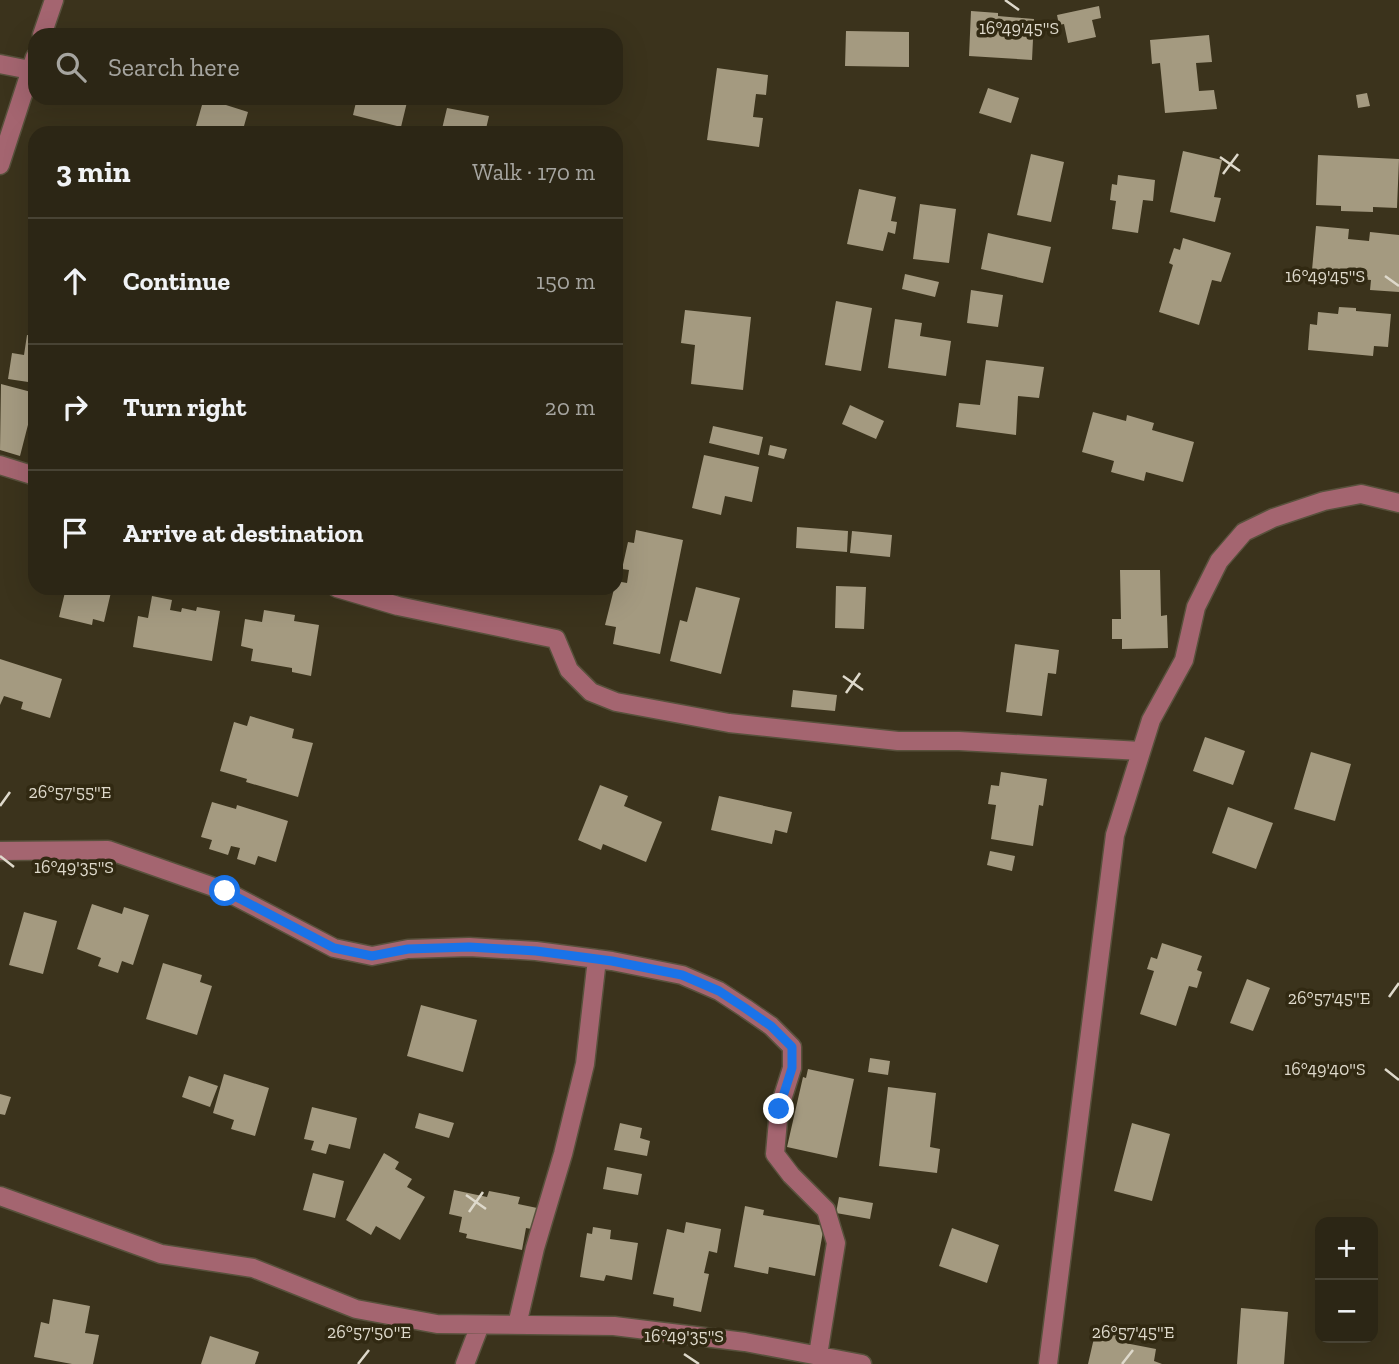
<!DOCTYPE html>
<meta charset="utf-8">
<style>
:root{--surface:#2c2615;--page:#383222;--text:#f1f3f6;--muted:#a6a5a0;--line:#484334}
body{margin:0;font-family:"Zilla Slab",serif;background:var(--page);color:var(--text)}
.controls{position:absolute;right:21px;bottom:21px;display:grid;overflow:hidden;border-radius:14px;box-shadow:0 7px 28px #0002}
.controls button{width:63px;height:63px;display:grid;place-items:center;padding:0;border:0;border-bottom:2px solid var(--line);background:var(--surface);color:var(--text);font:35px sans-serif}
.stop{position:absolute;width:21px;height:21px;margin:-16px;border:5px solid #1a73e8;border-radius:50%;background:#fff}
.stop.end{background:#1a73e8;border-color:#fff;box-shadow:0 2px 7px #0008}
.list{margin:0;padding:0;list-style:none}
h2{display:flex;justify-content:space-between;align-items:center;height:91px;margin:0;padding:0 28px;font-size:30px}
h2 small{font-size:23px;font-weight:400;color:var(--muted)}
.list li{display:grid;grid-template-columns:46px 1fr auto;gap:21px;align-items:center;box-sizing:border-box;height:126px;padding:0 28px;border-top:2px solid var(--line)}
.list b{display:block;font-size:26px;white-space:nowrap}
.list em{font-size:23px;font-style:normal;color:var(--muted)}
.icon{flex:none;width:38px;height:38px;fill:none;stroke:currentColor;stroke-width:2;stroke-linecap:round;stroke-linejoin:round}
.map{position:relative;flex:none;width:1399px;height:1364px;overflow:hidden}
.search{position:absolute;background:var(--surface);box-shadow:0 7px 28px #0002;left:28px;top:28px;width:595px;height:77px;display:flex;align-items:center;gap:18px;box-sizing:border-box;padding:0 24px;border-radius:21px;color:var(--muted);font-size:26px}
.panel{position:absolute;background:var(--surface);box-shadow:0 7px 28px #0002;left:28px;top:126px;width:595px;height:469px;border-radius:21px}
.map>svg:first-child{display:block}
</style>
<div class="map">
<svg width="1399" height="1364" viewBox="0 0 1399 1364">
<rect width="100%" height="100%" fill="#3b331c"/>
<path fill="#a49a80" d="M1099 6 1101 18 1092 20 1096 37 1068 43 1064 24 1059 25 1057 15Z
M971 11 998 13V16L1034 19 1032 60 969 56Z
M846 31 909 32V67L845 66Z
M1209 35 1212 62 1196 63 1199 91 1214 90 1217 109 1165 113 1160 63 1152 64 1150 40Z
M717 68 768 75 766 95 756 94 753 117 763 118 759 147 707 140Z
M988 88 1019 98 1011 123 979 113Z
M1367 93 1370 106 1358 108 1356 95Z
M204 98 248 112 242 133H217L196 126Z
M357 98H408L401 127 353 115Z
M447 108 489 116 485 133H441Z
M1183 151 1222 160 1214 197 1221 198 1215 222 1170 212Z
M1031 154 1064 162 1051 222 1017 215Z
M1318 155 1399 159 1397 208 1373 207V212L1341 211V206L1316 205Z
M1118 175 1155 180 1153 201 1143 200 1138 233 1112 229 1116 201 1110 200 1112 184 1117 185Z
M859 189 896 197 891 221 897 222 895 234 888 232 883 251 847 244Z
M920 204 956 209 949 263 913 259Z
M1316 226 1349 229 1348 239 1369 241 1370 232 1399 235V292L1370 290 1371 280 1342 278 1341 284 1311 281Z
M988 233 1051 247 1043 283 981 269Z
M1183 238 1231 253 1221 282 1212 280 1199 325 1159 312 1173 265 1169 263 1174 248 1180 250Z
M905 274 939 282 935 297 902 289Z
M971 290 1003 295 998 327 967 323Z
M836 301 872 308 861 371 825 365Z
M1339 307 1356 308V311L1391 314 1388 347 1374 346 1373 356 1308 350 1310 324 1317 325 1318 312 1338 314Z
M685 310 751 317 743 390 691 384 695 345 681 343Z
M895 319 922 323 920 336 951 341 946 376 888 368Z
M27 335 35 336V383L8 379 12 353 24 355Z
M986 360 1044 367 1039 398 1018 396 1016 435 956 427 959 403 980 405Z
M1 384 35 393V419L30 417 20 456 0 450Z
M850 405 884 421 876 439 842 424Z
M1093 412 1126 421 1127 415 1154 423 1152 430 1194 442 1183 482 1146 472 1144 481 1111 472 1114 461 1082 452Z
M713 426 763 437 759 455 709 443Z
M770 445 787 449 784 459 768 455Z
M704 455 759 467 752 502 725 496 721 515 692 508Z
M797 527 848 531 847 552 796 548Z
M636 530 683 540 660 654 613 644 616 627 605 625 616 581 627 583 629 570 622 569 628 542 634 543Z
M852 531 892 535 890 557 850 553Z
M1120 570H1160L1161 616 1167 615 1168 648 1122 649V639H1112V619H1121Z
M836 586 866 587 864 629 835 628Z
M696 587 740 598 721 674 670 661 680 620 687 622Z
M66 588H112L104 622 93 619 92 625 59 617Z
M152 596 172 600 170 610 181 612 182 608 196 611 197 607 220 611 212 661 133 647 138 616 148 618Z
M264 610 295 615 294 621 319 625 311 676 292 672V668L251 661 253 649 241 646 245 619 262 622Z
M1015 644 1059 650 1056 674 1048 673 1042 716 1006 712Z
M0 659 62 679 50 718 21 709 23 702 4 696 0 705Z
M793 690 837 695 835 711 791 707Z
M250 716 294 729 292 738 313 743 298 797 246 782 247 779 220 771 234 722 247 726Z
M1205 737 1245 751 1233 785 1193 771Z
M1311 752 1351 764 1335 821 1294 809Z
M1001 772 1047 779 1043 806 1039 805 1033 846 991 839 996 805 988 804 991 785 999 786Z
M600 785 628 796 624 806 662 822 646 862 603 844 601 850 578 840Z
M719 796 792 812 787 833 775 830 772 844 711 830Z
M212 802 236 809 237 805 288 821 276 862 258 856 255 865 237 859 240 848 231 846 228 855 209 849 212 840 201 837Z
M1228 807 1273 823 1256 869 1212 853Z
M990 851 1015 856 1012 871 987 865Z
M92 904 122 914 124 907 149 915 133 965 122 961 118 973 98 966 101 958 77 949Z
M24 912 57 921 43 974 9 965Z
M1162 943 1202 956 1197 970 1202 972 1197 988 1189 986 1176 1026 1140 1014 1154 971 1147 969 1151 957 1157 959Z
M163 963 202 975 200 982 212 986 197 1035 146 1019Z
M1247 979 1270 988 1253 1031 1230 1023Z
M421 1005 477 1020 463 1072 407 1056Z
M870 1058 890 1061 888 1075 868 1072Z
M808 1069 854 1079 837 1158 787 1147 803 1077 806 1078Z
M224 1074 269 1088 255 1136 231 1129 234 1120 213 1113Z
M189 1076 218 1086 210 1107 182 1097Z
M888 1087 936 1093 930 1147 940 1149 937 1173 879 1166Z
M0 1094 11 1097 5 1115 0 1114Z
M312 1107 357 1118 350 1149 329 1144 326 1154 311 1150 314 1141 304 1139Z
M419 1113 454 1123 449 1138 415 1128Z
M620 1123 642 1128 640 1138 650 1141 647 1156 614 1150Z
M1132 1123 1170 1134 1152 1201 1114 1191Z
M384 1153 399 1162 395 1169 412 1179 407 1187 425 1197 400 1240 376 1226 371 1235 346 1220Z
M607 1167 642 1174 638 1195 603 1189Z
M313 1173 344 1181 335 1218 303 1210Z
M454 1190 487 1197 489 1191 520 1197 518 1204 542 1209 537 1230 526 1228 522 1250 466 1238 467 1234 459 1232 462 1217 449 1214Z
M839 1197 873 1203 870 1219 836 1213Z
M745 1206 764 1210 763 1215 824 1226 815 1276 769 1267 768 1274 734 1267Z
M686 1222 721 1229 717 1253 709 1251 704 1273 709 1274 701 1312 673 1306 674 1298 653 1294 667 1229 684 1233Z
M593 1227 611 1230 610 1239 638 1243 632 1280 606 1275 604 1281 580 1277 587 1233 592 1234Z
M952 1228 999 1245 987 1283 939 1266Z
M53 1299 90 1306 85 1333 99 1335 93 1364H72L34 1357 41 1322 49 1324Z
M1241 1308 1288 1312 1284 1364H1237Z
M1097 1325 1128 1331 1125 1343 1156 1349 1154 1361 1162 1364H1088Z
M210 1336 259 1352 255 1364H201Z"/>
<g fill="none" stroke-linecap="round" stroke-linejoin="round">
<g stroke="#58513c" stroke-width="21">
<path id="minor" d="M42 35 54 0
M0 64 30 70
M0 165 35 57
M0 465 35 476
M337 588 398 606 556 639 569 670 591 692 616 702 729 723 898 741H959L1141 751
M0 851 108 850 225 891 334 948 372 956 408 949 469 947 536 951 612 961 682 975 719 991 745 1008 771 1026 792 1047V1068L779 1109 775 1154 791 1175 826 1210 836 1243 818 1355
M0 1196 161 1254 253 1268 356 1309 437 1324 614 1326 745 1342 862 1364
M517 1325 535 1248 563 1154 585 1064 597 959
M465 1364 480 1325
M1048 1364 1115 835 1151 720 1184 660 1196 607 1219 561 1244 532 1273 518 1324 501 1361 494 1399 503"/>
</g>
<use href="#minor" stroke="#a46570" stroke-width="18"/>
</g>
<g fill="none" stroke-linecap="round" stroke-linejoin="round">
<path stroke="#1a73e8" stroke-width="9" d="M225 891 334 948 372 956 408 949 469 947 536 951 612 961 682 975 719 991 745 1008 771 1026 792 1047V1068L779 1109"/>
</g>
<path fill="none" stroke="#ded9cb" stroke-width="2.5" d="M1005 0 1019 10M1220 157 1240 171M1223 174 1238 154M1385 276 1399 286M843 676 863 690M846 693 860 673M0 806 10 792M0 856 14 867M1389 997 1399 983M1385 1069 1399 1080M466 1195 486 1209M469 1212 483 1192M684 1354 699 1364M358 1364 369 1350M1122 1364 1133 1350"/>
<g font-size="18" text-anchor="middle" fill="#ded9cb" stroke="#312912" stroke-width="7" stroke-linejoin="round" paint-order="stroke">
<text x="1019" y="34">16°49'45"S</text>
<text x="1325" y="282">16°49'45"S</text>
<text x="70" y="798">26°57'55"E</text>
<text x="74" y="873">16°49'35"S</text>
<text x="1329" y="1004">26°57'45"E</text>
<text x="1325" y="1075">16°49'40"S</text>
<text x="369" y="1338">26°57'50"E</text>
<text x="1133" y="1338">26°57'45"E</text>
<text x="684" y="1342">16°49'35"S</text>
</g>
</svg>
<div class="controls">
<button>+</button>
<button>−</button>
</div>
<div class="stop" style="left:225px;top:891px"></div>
<div class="stop end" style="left:779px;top:1109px"></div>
<div class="search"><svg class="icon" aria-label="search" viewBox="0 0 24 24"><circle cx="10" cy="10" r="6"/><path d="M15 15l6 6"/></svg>Search here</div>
<section class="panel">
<h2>3 min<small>Walk · 170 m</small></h2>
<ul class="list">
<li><svg class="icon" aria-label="ahead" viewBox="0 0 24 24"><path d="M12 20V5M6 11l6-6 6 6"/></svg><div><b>Continue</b></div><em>150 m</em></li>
<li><svg class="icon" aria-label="right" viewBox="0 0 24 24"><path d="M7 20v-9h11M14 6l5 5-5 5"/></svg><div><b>Turn right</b></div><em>20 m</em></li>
<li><svg class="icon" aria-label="arrive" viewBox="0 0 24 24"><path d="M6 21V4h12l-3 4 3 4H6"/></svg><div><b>Arrive at destination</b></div></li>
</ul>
</section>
</div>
